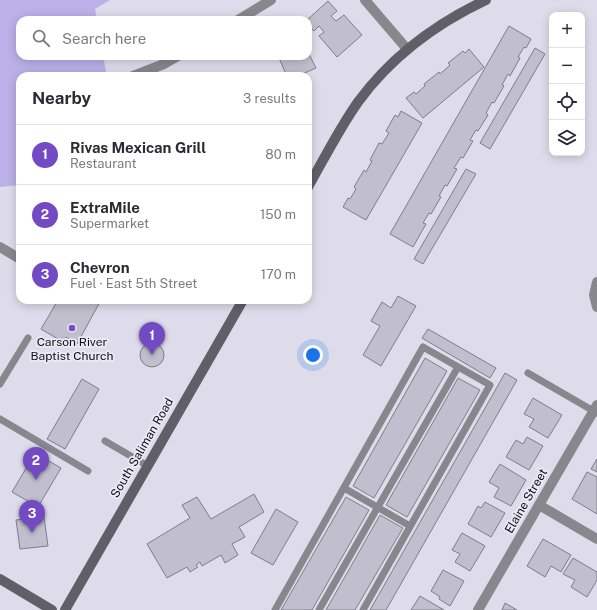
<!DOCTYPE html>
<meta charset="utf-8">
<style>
:root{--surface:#fff;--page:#f2f2f3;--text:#2b2b33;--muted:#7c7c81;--line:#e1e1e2;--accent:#724bc4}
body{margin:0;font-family:"Public Sans",sans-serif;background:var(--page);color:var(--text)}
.controls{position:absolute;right:12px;top:12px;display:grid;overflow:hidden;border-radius:8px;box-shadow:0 2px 10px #0003}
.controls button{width:36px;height:36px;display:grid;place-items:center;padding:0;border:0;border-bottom:1px solid var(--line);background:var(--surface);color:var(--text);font:20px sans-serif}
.you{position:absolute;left:313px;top:355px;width:14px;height:14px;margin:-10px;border:3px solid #fff;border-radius:50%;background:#1a73e8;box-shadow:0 0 0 6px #1a73e833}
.badge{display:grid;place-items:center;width:26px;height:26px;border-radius:50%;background:var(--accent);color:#fff;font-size:13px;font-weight:700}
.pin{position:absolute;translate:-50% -33px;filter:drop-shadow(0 1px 2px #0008)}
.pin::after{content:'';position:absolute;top:21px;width:14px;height:12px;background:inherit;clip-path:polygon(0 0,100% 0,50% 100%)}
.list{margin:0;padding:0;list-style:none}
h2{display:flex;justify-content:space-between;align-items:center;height:52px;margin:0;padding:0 16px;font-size:17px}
h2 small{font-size:13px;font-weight:400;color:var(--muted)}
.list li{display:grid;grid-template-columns:26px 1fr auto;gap:12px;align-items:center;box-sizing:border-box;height:60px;padding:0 16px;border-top:1px solid var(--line)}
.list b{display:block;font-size:15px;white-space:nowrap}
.list p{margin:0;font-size:13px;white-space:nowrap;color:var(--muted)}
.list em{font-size:13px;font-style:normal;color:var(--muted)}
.icon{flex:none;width:22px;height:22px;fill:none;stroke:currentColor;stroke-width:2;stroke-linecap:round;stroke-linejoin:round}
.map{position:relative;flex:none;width:597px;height:610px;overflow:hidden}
.search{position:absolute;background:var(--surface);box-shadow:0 2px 10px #0003;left:16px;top:16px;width:296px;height:44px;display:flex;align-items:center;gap:10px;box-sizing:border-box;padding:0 14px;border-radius:12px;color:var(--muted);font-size:15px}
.panel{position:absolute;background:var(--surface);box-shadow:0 2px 10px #0003;left:16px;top:72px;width:296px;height:232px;border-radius:12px}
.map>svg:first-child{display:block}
</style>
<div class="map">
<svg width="597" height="610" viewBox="0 0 597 610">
<rect width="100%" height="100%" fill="#dedcea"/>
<path fill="#bcb0e9" d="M0 0H110L95 9 97 20H20V56H103L107 76H20V185L0 187Z"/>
<path fill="#c1bfcd" stroke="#807d8a" d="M328 1 337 11 331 16 336 21 344 15 362 35 337 57 319 36 324 32 319 26 314 31 308 25V20H307Z
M509 26 531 39 526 48 524 47 518 57 520 58 510 76 508 74 502 85 504 86 494 103 492 102 486 113 488 115 478 131 476 130 470 140 473 141 463 158 461 157 454 168 457 169 447 186 445 185 439 196 441 197 431 214 429 213 423 223 426 224 413 247 390 234Z
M535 48 545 54 490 149 480 143Z
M469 49 484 67 423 118 406 98 414 92 416 94 425 86 424 84 439 72 440 74 450 65 448 63 463 51 465 53Z
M308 52 316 68 298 76H287L278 56H308Z
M401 111 422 123 366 220 343 207 348 198 350 199 356 189 354 187 364 170 366 172 372 161 370 160 379 143 382 144 389 133 386 131 395 115 398 117Z
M466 169 476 174 423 264 414 259Z
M398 296 416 306 381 366 363 355 380 326 371 321 382 302 391 308Z
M58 300H101L77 344 66 337 63 342 41 329Z
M428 329 496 368 490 378 422 338Z
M140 355a12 12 0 1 1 24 0a12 12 0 1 1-24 0Z
M425 358 447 371 374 498 353 486Z
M505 373 517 380 386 610H370Z
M458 378 480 390 407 517 386 505Z
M82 379 99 389 65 449 47 439Z
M533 398 562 415 548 438 529 427 534 419 524 414Z
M527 437 543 446 529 470 506 457 516 440 523 444Z
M35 453 61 468 38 507 12 492Z
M597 459V472L591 469Z
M500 464 526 480 511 506 494 497 499 488 489 482Z
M587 472 597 477V514L572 499Z
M254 494 264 512 239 527 245 537 232 544 238 555 225 563 221 555 202 566 200 562 196 565 198 567 190 572 187 567 167 578 147 544 190 518 182 505 197 497 211 519Z
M346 497 369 510 312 610H281Z
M485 502 505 513 491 537 468 524 478 506 481 508Z
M276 509 298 522 273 565 251 553Z
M380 515 403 528 355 610H326Z
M44 517 48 546 20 549 16 520Z
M462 533 485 546 470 571 455 562 460 554 452 550Z
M543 539 571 555 561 572 551 566 545 577 527 566Z
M573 558 597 572V580L587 597 571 587 575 580 563 574Z
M443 570 464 581 450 606 439 599 440 597 431 591Z
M420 596 444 610H411Z
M505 603 517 610H502Z"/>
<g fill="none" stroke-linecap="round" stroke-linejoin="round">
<path stroke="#88878d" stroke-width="7" d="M528 373 597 413
M0 384 28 338
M0 419 88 471
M105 441 148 466
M344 488 410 526
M275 610 423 347 490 385 363 610
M319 610 458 367"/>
<path stroke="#88878d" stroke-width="10" d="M365 0 407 49
M238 20 271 0
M133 76 164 64 178 56
M0 247 20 259
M597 282 594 295 597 307
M539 505 597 539
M478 610 597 405"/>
<path stroke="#605e67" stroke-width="10" d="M308 187C324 159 339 129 358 102 391 57 435 24 486 0
M0 579 52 610
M65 610 243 300"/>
</g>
<circle fill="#724bc4" stroke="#ece9f7" stroke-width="1.5" cx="72" cy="328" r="4"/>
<g text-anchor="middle" stroke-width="3.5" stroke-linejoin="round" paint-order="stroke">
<g font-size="12" fill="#0e0d12" stroke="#ece9f7">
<text x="72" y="346">Carson River<tspan x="72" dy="14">Baptist Church</tspan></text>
</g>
<g font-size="12" fill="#0e0d12" stroke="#ece9f7">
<text transform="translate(142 448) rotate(-60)" y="4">South Saliman Road</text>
<text transform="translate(526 501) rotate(-60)" y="4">Elaine Street</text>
</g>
</g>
</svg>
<div class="controls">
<button>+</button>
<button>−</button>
<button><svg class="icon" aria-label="locate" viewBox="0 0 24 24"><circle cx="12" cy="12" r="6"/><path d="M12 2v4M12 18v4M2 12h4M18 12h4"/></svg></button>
<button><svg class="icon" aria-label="layers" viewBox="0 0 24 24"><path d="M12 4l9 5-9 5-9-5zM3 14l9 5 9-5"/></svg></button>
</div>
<div class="you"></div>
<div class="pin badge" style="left:152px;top:355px">1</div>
<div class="pin badge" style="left:36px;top:480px">2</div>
<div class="pin badge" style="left:32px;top:533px">3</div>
<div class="search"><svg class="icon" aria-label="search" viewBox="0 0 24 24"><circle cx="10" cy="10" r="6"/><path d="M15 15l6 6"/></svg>Search here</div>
<section class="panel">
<h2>Nearby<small>3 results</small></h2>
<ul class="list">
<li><span class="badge">1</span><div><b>Rivas Mexican Grill</b><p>Restaurant</p></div><em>80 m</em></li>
<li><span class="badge">2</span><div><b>ExtraMile</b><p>Supermarket</p></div><em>150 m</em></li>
<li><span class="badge">3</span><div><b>Chevron</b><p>Fuel · East 5th Street</p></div><em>170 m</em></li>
</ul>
</section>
</div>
